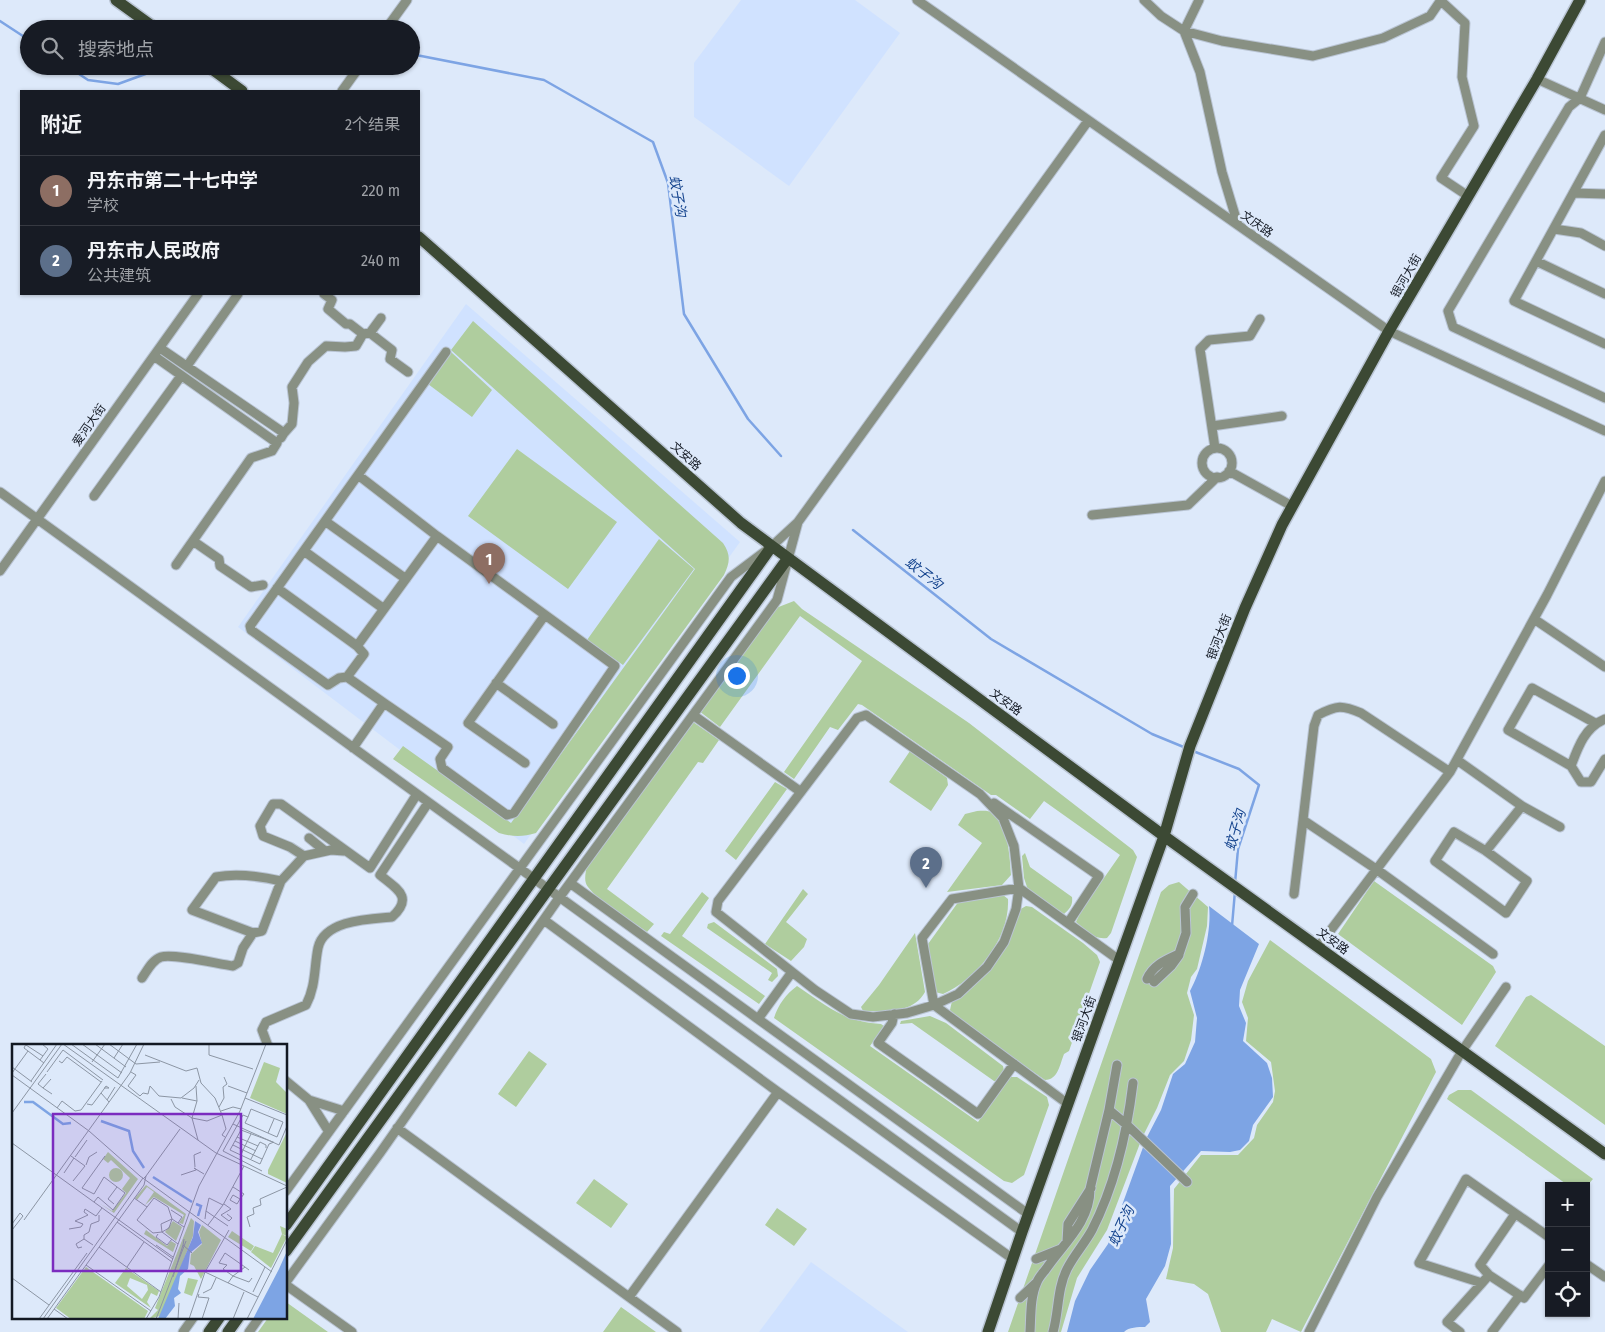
<!DOCTYPE html>
<html lang="zh">
<meta charset="utf-8">
<style>
:root{--surface:#171b24;--page:#20242c;--text:#f1f3f6;--muted:#9ea1a6;--line:#363941;--accent:#7c3aed}
body{margin:0;font-family:"Fira Sans Condensed","Noto Sans SC",sans-serif;background:var(--page);color:var(--text)}
.controls{position:absolute;right:15px;bottom:15px;display:grid;overflow:hidden;border-radius:0px;box-shadow:0 1px 4px #0004}
.controls button{width:45px;height:45px;display:grid;place-items:center;padding:0;border:0;border-bottom:1px solid var(--line);background:var(--surface);color:var(--text);font:25px sans-serif}
.you{position:absolute;left:736px;top:675px;width:18px;height:18px;margin:-12px;border:4px solid #fff;border-radius:50%;background:#1a73e8;box-shadow:0 0 0 8px #1a73e833}
.badge{display:grid;place-items:center;width:32px;height:32px;border-radius:50%;background:var(--accent);color:#fff;font-size:16px;font-weight:700}
.pin{position:absolute;translate:-50% -41px;filter:drop-shadow(0 1px 2px #0008)}
.pin::after{content:'';position:absolute;top:26px;width:18px;height:15px;background:inherit;clip-path:polygon(0 0,100% 0,50% 100%)}
.list{margin:0;padding:0;list-style:none}
h2{display:flex;justify-content:space-between;align-items:center;height:65px;margin:0;padding:0 20px;font-size:21px}
h2 small{font-size:16px;font-weight:400;color:var(--muted)}
.list li{display:grid;grid-template-columns:32px 1fr auto;gap:15px;align-items:center;box-sizing:border-box;height:70px;padding:0 20px;border-top:1px solid var(--line)}
.list b{display:block;font-size:19px;white-space:nowrap}
.list p{margin:0;font-size:16px;white-space:nowrap;color:var(--muted)}
.list em{font-size:16px;font-style:normal;color:var(--muted)}
.icon{flex:none;width:28px;height:28px;fill:none;stroke:currentColor;stroke-width:2;stroke-linecap:round;stroke-linejoin:round}
.map{position:relative;flex:none;width:1605px;height:1332px;overflow:hidden}
.search{position:absolute;background:var(--surface);box-shadow:0 1px 4px #0004;left:20px;top:20px;width:400px;height:55px;display:flex;align-items:center;gap:12px;box-sizing:border-box;padding:0 18px;border-radius:28px;color:var(--muted);font-size:19px}
.panel{position:absolute;background:var(--surface);box-shadow:0 1px 4px #0004;left:20px;top:90px;width:400px;height:205px;border-radius:0px}
.map>svg:first-child{display:block}
</style>
<div class="map">
<svg width="1605" height="1332" viewBox="0 0 1605 1332">
<rect width="100%" height="100%" fill="#dde9fa"/>
<path fill="#d0e2ff" d="M741 0H855L900 33 789 186 694 117V63Z
M466 304 740 542 524 844 238 627Z
M811 1262 908 1332H759Z"/>
<path fill="#afcd9e" d="M473 321 723 543C731 555 730 562 724 575L536 833C523 837 513 837 499 833L393 759 403 746 511 823 695 569 451 350Z
M451 352 492 390 472 417 428 384Z
M517 449 617 522 568 589 468 516Z
M659 539 694 569 623 665 587 640Z
M794 601 802 609 969 723 1133 850 1137 857 1111 933 1107 938C1093 940 1086 930 1076 922L1081 911 1120 855 1044 801 1030 819 996 795H991L862 705 858 704 838 730 830 727 794 779 784 772 862 661 800 616 720 727 699 711 776 608Z
M693 722 719 740 703 763 698 762 607 889 654 924 647 932C632 921 599 902 588 887 583 881 586 872 587 865Z
M910 751 947 778 948 785 931 811 889 782Z
M775 782 787 789 736 860 725 851Z
M977 811C982 811 988 810 993 813 1008 823 1010 859 1011 875L1002 885 947 892 982 843 958 825 965 814Z
M1025 853 1030 867 1072 897C1073 905 1070 909 1064 914L1028 890 1024 878 1022 856Z
M1374 881 1493 966 1496 972 1462 1025 1338 934Z
M1179 882 1208 907 1207 926 1197 969 1191 977 1187 993 1194 1015 1191 1040 1184 1061 1170 1075 1157 1108 1142 1138 1107 1230 1077 1278 1061 1332H1008L1161 892 1169 885Z
M803 889 808 894 786 922 807 939 804 947 791 961 765 944Z
M702 892 709 898 682 936 765 996 759 1004 661 936 664 932 670 934Z
M1003 895 1008 899C1010 938 977 979 943 994L935 992 928 944 959 901Z
M1026 906 1032 907 1083 943 1097 955 1100 962 1069 1051 1064 1054C1060 1064 1058 1080 1045 1080L955 1018 950 1010 952 1001C993 978 1002 951 1019 910Z
M714 922 777 969 778 976 772 982 768 980 772 973 707 928 708 924Z
M915 933 925 992C913 1014 885 1011 863 1011L861 1007 879 985Z
M1270 940 1431 1059 1436 1072 1301 1332 1272 1319 1266 1332H1221L1208 1294 1194 1284 1166 1279 1173 1248 1174 1189 1201 1155H1238L1254 1138 1257 1125 1273 1102 1275 1091 1271 1062 1246 1041 1248 1018 1242 1002 1248 981Z
M797 986C827 1006 844 1022 881 1024L884 1026 870 1046 978 1122 1002 1087 1011 1077H1017L1047 1097 1049 1105 1024 1175 1012 1183 1004 1181 774 1018C778 1005 786 994 797 986Z
M1531 995 1605 1046V1125L1495 1046 1526 997Z
M930 1016 946 1023 1003 1066 1004 1071 997 1081H994L912 1023 900 1024 901 1021Z
M529 1051 547 1064 516 1107 498 1094Z
M1458 1090H1471L1593 1179 1586 1187V1186H1569L1447 1099 1449 1095Z
M594 1179 628 1204 611 1228 576 1203Z
M777 1208 807 1229 794 1246 765 1225Z
M286 1302 328 1332H258L268 1318H286Z
M621 1307 656 1332H603Z"/>
<path fill="#7da4e4" d="M1209 906 1259 944 1240 990 1239 1006 1246 1023 1243 1041 1267 1063 1272 1078 1273 1097 1253 1125 1249 1141 1240 1150 1230 1152 1201 1151 1170 1186 1171 1244 1165 1266 1146 1299 1150 1322 1145 1327C1138 1327 1129 1327 1124 1332H1067L1075 1301 1090 1270 1108 1244 1146 1139 1161 1110 1173 1074 1185 1064 1195 1042 1197 1018 1190 991C1202 969 1212 931 1209 906Z"/>
<g fill="none" stroke-linecap="round" stroke-linejoin="round">
<path stroke="#7da4e4" stroke-width="2.5" d="M0 21 29 40
M411 54 544 80 653 142 668 183 684 314 748 419 781 456
M67 66 88 80 118 84 151 72
M853 530 991 639 1152 734 1186 748
M1193 751 1239 769 1259 785 1238 849 1235 883
M1232 926 1235 891"/>
<g stroke="#b9c4d3" stroke-width="11">
<path id="minor" d="M917 0 1389 331 1605 431
M1144 0 1161 16 1184 31 1199 0
M1441 1 1465 23 1462 77 1474 126 1441 178 1468 196
M386 29 407 0
M1605 42 1580 98 1569 107 1448 311 1453 327 1605 398
M1537 79 1605 110
M342 91 360 66
M1605 135 1514 301 1605 344
M1573 193 1605 194
M1238 225 1222 172 1200 72 1184 31 1222 41 1313 56 1383 38 1430 16 1441 0
M1554 229 1581 233 1605 246
M1536 261 1605 294
M324 294 332 300 328 309 346 324H350L363 334
M370 333 392 350 390 359 408 372
M160 348 284 433 281 438
M154 356 277 443 272 451 251 458 176 565
M187 366 238 294
M1212 426 1282 416
M284 433 292 424 294 403 292 387 308 362 326 346 345 347 356 346 363 334 370 333 381 318
M1215 448 1200 349 1209 340 1250 336 1260 319
M1202 463a15 15 0 1 1 30 0a15 15 0 1 1-30 0Z
M1229 471 1292 506
M358 475 437 536
M0 492 1022 1232
M94 496 181 376
M1092 515 1188 505 1217 477
M325 521 406 579
M798 522 1088 121
M193 541 219 559 220 566 251 587 263 585
M304 551 384 609
M0 571 198 294
M277 588 357 646
M1534 619 1605 667
M347 677 384 703
M496 683 553 724
M693 715 801 792
M1595 723 1532 688 1508 730 1571 766C1578 747 1585 727 1605 719
M353 748 384 703 448 747 440 759 442 768 507 815 514 813 615 666 437 536 357 646 364 654 347 677 339 678 328 685 251 630 250 626 446 352
M1457 760 1522 806 1486 851 1454 832 1435 861 1506 913 1527 881 1486 851
M525 763 468 723 545 615
M1571 766 1581 782H1591L1605 759
M994 803 1099 876 1068 923
M1522 806 1560 827
M1303 820 1314 726 1318 715C1337 705 1342 705 1361 713L1450 772
M309 838 325 851
M304 856 331 850 344 851
M570 883 758 1019 792 972
M1019 888 1016 909 1004 942 987 967 958 994 934 1005 922 938 952 899Z
M1294 894 1303 820 1376 869 1493 954
M544 920 778 1092 1013 1259
M253 933 262 931 281 881
M1318 947 1450 772 1547 595 1605 481
M142 978C147 971 152 960 161 957 173 953 218 964 233 966L238 963 243 948 253 933 192 910 216 877C238 873 259 876 281 881L304 856 290 847 263 836 260 826 273 804H281L370 868 417 794
M1147 979C1153 965 1166 960 1179 954L1186 933 1185 907 1193 894
M1154 982 1171 966 1179 955
M894 1014 892 1023 878 1043 978 1114 1014 1064
M758 1019 1028 1214
M268 1046 262 1030 266 1022 306 1005C316 986 314 968 318 948 324 920 369 919 392 917 414 897 397 889 380 875L428 803
M1117 1065 1109 1110 1127 1125 1187 1182
M286 1081 309 1100 344 1111
M309 1100 329 1132
M1068 1104 934 1005 907 1013 873 1017 851 1014 815 990 716 912 718 901 857 718 866 715 980 794 1003 818 1014 846 1019 888 1119 960
M397 1128 677 1332
M286 1191 731 577 772 546 798 522 777 600 559 898 380 1153 286 1282
M1067 1242 1068 1224 1091 1188
M1036 1259 1061 1249
M1586 1264 1605 1277
M1489 1275 1524 1298 1549 1265
M1482 1283 1489 1275 1480 1265 1515 1214
M286 1285 352 1332
M629 1297 778 1092
M1020 1298 1037 1282
M183 1332 193 1318
M249 1332 259 1318
M1030 1332C1031 1316 1030 1297 1037 1282 1039 1277 1043 1273 1046 1269 1063 1244 1090 1222 1090 1189L1109 1110
M1053 1332C1059 1311 1057 1289 1067 1269 1074 1255 1085 1243 1092 1230 1115 1185 1127 1132 1133 1083
M1309 1332 1377 1197 1462 1051 1506 987
M1460 1332 1447 1322 1482 1283 1419 1263 1466 1179 1549 1237
M1492 1332 1520 1295"/>
</g>
<g stroke="#b9c4d3" stroke-width="14">
<path id="major" d="M116 0 156 29
M208 66 242 91
M419 237 741 523 1164 836 1605 1154
M286 1225 772 546
M286 1251 788 558
M209 1332 219 1318
M228 1332 238 1318
M988 1332 1022 1232 1164 836 1190 746 1245 608 1282 525 1389 331 1537 79 1580 0"/>
</g>
<use href="#minor" stroke="#889083" stroke-width="9"/>
<use href="#major" stroke="#3c4934" stroke-width="11"/>
</g>
<g text-anchor="middle" stroke-width="5" stroke-linejoin="round" paint-order="stroke">
<g font-size="12" fill="#131923" stroke="#dde9fa">
<text transform="translate(1257 224) rotate(35)" y="4">文庆路</text>
<text transform="translate(1406 276) rotate(-60)" y="4">银河大街</text>
<text transform="translate(89 425) rotate(-55)" y="4">爱河大街</text>
<text transform="translate(686 456) rotate(42)" y="4">文安路</text>
<text transform="translate(1219 637) rotate(-69)" y="4">银河大街</text>
<text transform="translate(1006 702) rotate(36)" y="4">文安路</text>
<text transform="translate(1333 941) rotate(36)" y="4">文安路</text>
<text transform="translate(1084 1019) rotate(-70)" y="4">银河大街</text>
</g>
<g font-size="14" font-style="italic" fill="#15448e" stroke="#dde9fa">
<text transform="translate(678 196) rotate(80)" y="5">蚊子沟</text>
<text transform="translate(924 573) rotate(38)" y="5">蚊子沟</text>
<text transform="translate(1235 830) rotate(-74)" y="5">蚊子沟</text>
<text transform="translate(1121 1226) rotate(-65)" y="5">蚊子沟</text>
</g>
</g>
<g transform="translate(12 1044)">
<rect width="275" height="275" fill="#dde9fa"/>
<path d="M252 18 268 24 264 38 274 48 275 70 238 54ZM275 88V139L256 130V126ZM96 108 126 135 102 169 87 159 100 167 114 149 110 145 118 134 99 116 96 119 91 115ZM97 131a7 7 0 1 1 14 0a7 7 0 1 1-14 0ZM134 141 174 170 171 180 167 179 172 171 142 153 133 161 142 148 135 143 125 156 123 154ZM179 174 182 177 181 192 158 251 148 272 137 275 146 266 143 264ZM161 177 170 183 164 197 153 188ZM190 181 209 196 189 235 182 222 178 220 179 210 190 200 187 188ZM268 182 275 185V192L270 190 275 193 259 224 239 208 243 202 261 209 270 190ZM134 186 155 202 159 197 164 200 161 208 132 190ZM220 187 242 202 239 207 216 193ZM74 223 136 267 132 275H59L44 264ZM114 224 147 247 145 252 139 249 135 258 139 264 103 239ZM118 234 135 241 136 246 130 255 115 242ZM176 234 186 236 180 252 172 249Z" fill="#afcd9e" fill-rule="evenodd"/>
<path d="M183 177 189 181 186 188 190 199 178 209 176 225 168 232 166 245 169 249 162 254 163 262 153 275H146L181 193ZM275 207V275H241L267 225Z" fill="#7da4e4"/>
<path fill="none" stroke="#7da4e4" stroke-width="2.5" d="M12 58H21L51 80 59 79M89 77 117 87 121 107 132 124M141 133 180 158M184 160 189 162 186 172"/>
<path fill="none" stroke="#8c96a4" stroke-width="1" d="M14 0 12 4 32 19M51 0 204 109 275 142M59 0 106 34 125 0M70 0 110 29M83 0 114 23M97 0 124 20 148 18M197 0V11L241 25M14 1 31 12M133 11 174 27 185 24 189 39 203 54 210 71 195 77 180 74 186 96M102 14 111 0M28 16 36 5 30 0M47 17 50 19 55 13 89 38M80 18 93 0M0 23 20 38M35 28 51 6 91 36M119 28 124 31 116 42 128 52 131 49 136 50 138 42 147 52 169 54 182 44 187 36M0 29 16 7M0 31 77 87 128 132 260 228M39 35 31 44 40 50M19 37 45 0M216 42 235 49M31 44 26 40 34 30M92 44H97L94 42 92 45 89 49 97 58M170 54 185 57 184 42M233 54 275 71M159 55 163 63 180 74 185 57M95 56 103 43M75 60 80 61 89 49M207 63 212 54 211 43 215 40 212 33M45 64 50 57 63 67 69 66 90 37M209 67 221 63 229 65M0 69 50 0M210 71 214 85 210 91 213 93M236 73 233 79 265 93 271 78 239 65 236 73 231 71 211 107 250 127M221 80 267 101 275 82M256 89 262 75M225 93 246 102M223 97 244 107M261 98 229 86 218 106 248 120 257 100 262 98M0 99 161 215M221 101 231 106 239 90M229 111 231 106 250 115M59 112 73 122 61 137M63 113 75 96M239 115 248 98 254 101V104M74 121 77 113 85 108M183 123 182 111 189 108M185 126 182 124 192 130M52 129 62 114M169 131 184 126M134 132 168 85M221 143 232 150 228 155 221 151 218 156 225 160 228 155M122 154 135 163M82 158 86 153 101 166 113 149 92 133 82 150 70 144 93 112M102 160 96 155 105 143M212 160 219 165 209 171 217 177 220 174 215 170M159 166 170 173 166 179M194 167 197 154 211 161M160 175 157 184 150 188 149 180ZM193 175 194 167 216 182M12 176 118 29 132 0M105 178 160 218M0 180 8 169 11 172 0 186M196 181 211 161 232 122M238 183 235 173 242 170 241 164 249 161 248 155 275 143M57 185 69 183 71 180 63 177 76 171 72 168 73 165 84 172 90 164M146 190 144 193 155 201 160 195M172 195 171 201 180 209M166 200 150 188 141 189 125 176 142 154 156 163 160 175 172 183M81 201 72 195V191L77 188 79 180 87 177V171M144 201 161 213M70 203 66 204 64 200 72 195M87 203 149 248M74 221 139 267M115 223 132 198M233 223 221 232 211 225 215 221 207 219 213 209 233 223 237 226M193 228 246 253M161 233 171 201M0 234 37 261M216 239 221 232 237 238 240 234M241 248 253 223M191 249 199 245 204 234M187 250 186 253 197 254 190 275M42 265 56 275M27 275 75 209M31 275 131 134M35 275 132 141 134 132 131 135M134 275 147 253 187 142 228 67 254 0M144 275 174 197M166 275 167 259M177 275 193 228 217 186M221 275 232 248M235 275 275 196"/>
<path fill="#7b2cbf" fill-opacity="0.15" stroke="#7b2cbf" stroke-width="2.5" d="M41 70H229V227H41Z"/>
<rect width="275" height="275" fill="none" stroke="#131923" stroke-width="2.5"/>
</g>
</svg>
<div class="controls">
<button>+</button>
<button>−</button>
<button><svg class="icon" aria-label="locate" viewBox="0 0 24 24"><circle cx="12" cy="12" r="6"/><path d="M12 2v4M12 18v4M2 12h4M18 12h4"/></svg></button>
</div>
<div class="you"></div>
<div class="pin badge" style="left:489px;top:584px;background:#8d6e63">1</div>
<div class="pin badge" style="left:926px;top:888px;background:#5c6f8a">2</div>
<div class="search"><svg class="icon" aria-label="search" viewBox="0 0 24 24"><circle cx="10" cy="10" r="6"/><path d="M15 15l6 6"/></svg>搜索地点</div>
<section class="panel">
<h2>附近<small>2个结果</small></h2>
<ul class="list">
<li><span class="badge" style="background:#8d6e63">1</span><div><b>丹东市第二十七中学</b><p>学校</p></div><em>220 m</em></li>
<li><span class="badge" style="background:#5c6f8a">2</span><div><b>丹东市人民政府</b><p>公共建筑</p></div><em>240 m</em></li>
</ul>
</section>
</div>
